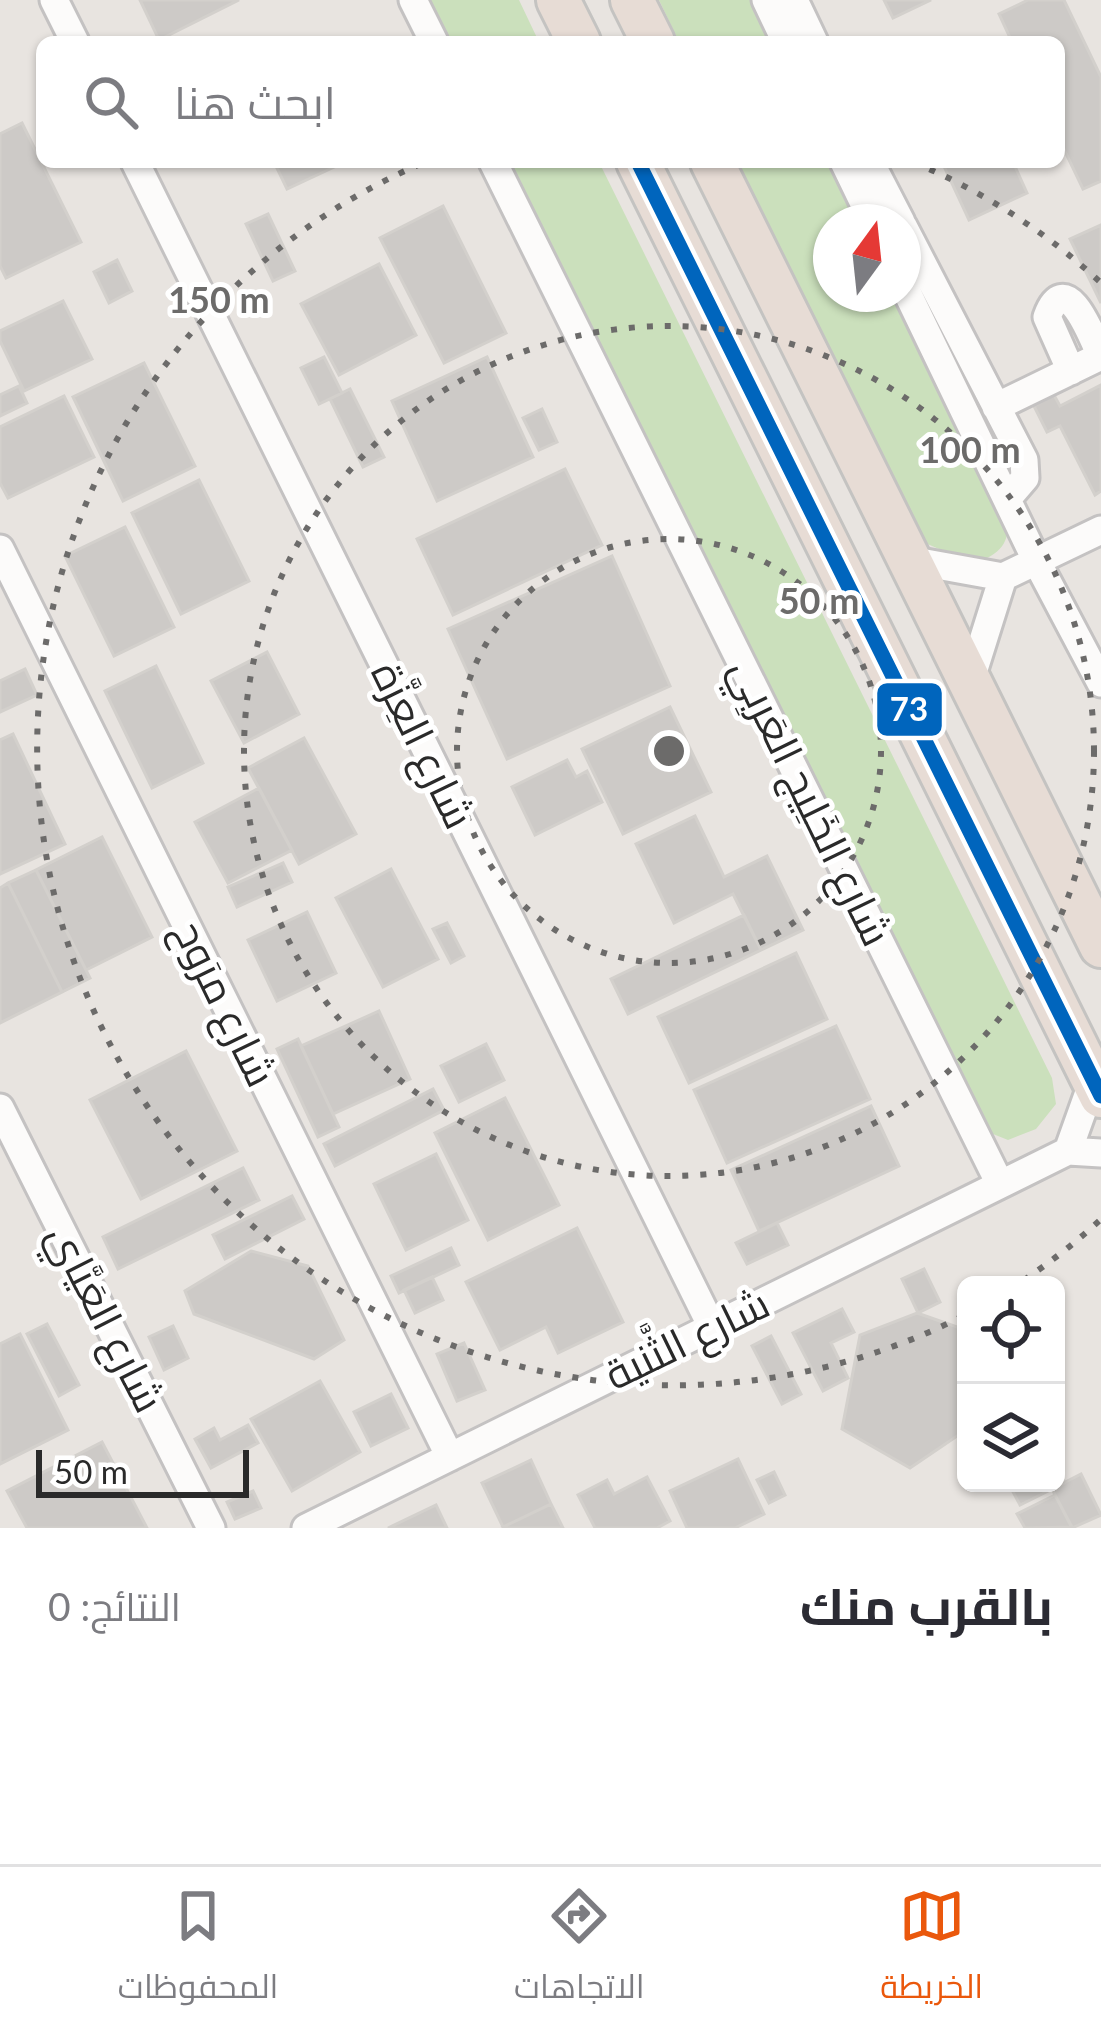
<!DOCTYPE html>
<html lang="ar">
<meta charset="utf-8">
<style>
:root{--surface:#fff;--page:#f2f2f3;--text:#2b2b33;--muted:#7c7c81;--line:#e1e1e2;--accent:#ea580c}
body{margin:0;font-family:Lato,Cairo,sans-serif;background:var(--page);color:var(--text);direction:rtl}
.controls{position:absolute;right:36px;bottom:36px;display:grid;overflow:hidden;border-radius:18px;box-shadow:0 3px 9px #0004}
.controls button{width:108px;height:108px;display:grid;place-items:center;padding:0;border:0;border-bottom:3px solid var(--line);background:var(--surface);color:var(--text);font:60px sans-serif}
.compass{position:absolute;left:813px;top:204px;width:108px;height:108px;border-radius:50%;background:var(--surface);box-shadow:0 3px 9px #0004;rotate:15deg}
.scale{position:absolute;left:36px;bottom:30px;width:213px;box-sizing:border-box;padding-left:12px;border:6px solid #2a2a2a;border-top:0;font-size:33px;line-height:42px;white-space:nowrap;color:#2a2a2a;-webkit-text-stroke:9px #fff;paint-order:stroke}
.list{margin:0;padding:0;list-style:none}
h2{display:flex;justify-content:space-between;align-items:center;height:156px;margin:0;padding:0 48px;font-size:51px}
h2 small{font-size:39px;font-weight:400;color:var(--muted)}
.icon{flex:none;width:66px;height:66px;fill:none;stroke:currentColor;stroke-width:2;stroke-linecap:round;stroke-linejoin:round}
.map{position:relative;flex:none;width:1101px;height:1528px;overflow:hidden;direction:ltr}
.search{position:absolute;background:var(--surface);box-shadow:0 3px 9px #0004;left:36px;right:36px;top:36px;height:132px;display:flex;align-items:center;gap:30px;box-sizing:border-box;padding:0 42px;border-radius:18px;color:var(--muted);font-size:45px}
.sheet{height:336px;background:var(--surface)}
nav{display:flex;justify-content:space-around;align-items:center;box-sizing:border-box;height:168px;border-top:3px solid var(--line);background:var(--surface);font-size:33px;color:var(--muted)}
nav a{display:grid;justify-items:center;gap:6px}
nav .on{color:var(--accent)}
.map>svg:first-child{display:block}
</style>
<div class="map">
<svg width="1101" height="1528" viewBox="0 0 1101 1528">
<rect width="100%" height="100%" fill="#e8e4e0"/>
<path fill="#cbe0bc" d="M415 0H519L539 42H436Z
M659 0H757L777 42H679Z
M496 162H599L1052 1078 1056 1104 1036 1129 1008 1140 978 1128Z
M738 162H836L866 222H831V294H901L1009 514C1009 545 1002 553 973 564L923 542Z"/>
<path fill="#cdcac7" stroke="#d3d0cc" stroke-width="3" d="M140 0H239L159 40Z
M884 0H931L893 18Z
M1028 0H1064L1101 77V181L1083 189 1059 139V42H1012L999 14Z
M22 123 81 242 6 278 0 266V134Z
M274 162H345L287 189Z
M942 162H1013L1027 193 969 220Z
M443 206 506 333 444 363 380 238Z
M268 214 295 271 273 281 246 224Z
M1101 225V303L1070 239Z
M117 260 132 291 109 303 94 272Z
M379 264 416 335 339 375 301 304Z
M63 301 92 359 24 391 0 341V331Z
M324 357 342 393 319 404 301 368Z
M487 357 533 457 437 501 392 401Z
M144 363 195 466 123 501 73 397Z
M1101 385V491L1095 495 1060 426 1047 432 1034 406 1054 395 1060 406Z
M19 386 27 403 0 416V395Z
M350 389 384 457 363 467 330 399Z
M64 396 94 457 8 498 0 483V427Z
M542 409 557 442 539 450 523 418Z
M565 469 602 545 453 615 417 539Z
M199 480 249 581 181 614 132 513Z
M125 527 174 627 114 656 65 556Z
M612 556 670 686 507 759 448 629Z
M267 652 299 714 244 743 211 681Z
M156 666 203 763 152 788 105 691Z
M25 669 37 695 0 712V681Z
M670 707 711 792 623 834 582 749Z
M13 734 65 844 0 874V740Z
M304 738 356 834 299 864 248 768Z
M567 760 576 777 587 771 602 802 535 835 512 787Z
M259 788 292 850 228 883 195 822Z
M695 816 724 877 767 856 803 930 761 950 733 894 674 923 636 844Z
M102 837 152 937 86 970 36 870Z
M283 863 292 882 237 907 228 887Z
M391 869 438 959 383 987 336 898Z
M36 870 90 978 62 992 8 883Z
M8 883 62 992 0 1023V888Z
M307 912 336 973 277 1001 248 940Z
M744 915 761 950 628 1014 611 979Z
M447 923 464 956 451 963 433 929Z
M796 953 827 1019 689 1083 658 1017Z
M379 1011 410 1079 333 1114 301 1046Z
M836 1026 870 1099 727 1163 694 1090Z
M298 1039 339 1127 318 1137 277 1049Z
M486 1044 504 1080 459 1102 441 1066Z
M186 1051 237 1151 141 1199 90 1100Z
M433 1089 444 1110 335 1166 324 1144Z
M505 1098 559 1205 488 1240 435 1133Z
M871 1106 899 1166 759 1231 731 1170Z
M436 1154 468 1220 406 1250 374 1184Z
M243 1168 259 1200 118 1269 103 1237Z
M292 1196 304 1219 225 1259 213 1235Z
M777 1223 788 1245 747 1264 736 1243Z
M577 1228 623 1322 558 1353 546 1327 500 1350 466 1282Z
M451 1248 459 1265 399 1293 391 1276Z
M251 1251 308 1266 344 1340 314 1359 194 1314 185 1291Z
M924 1269 940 1302 918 1313 902 1279Z
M432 1277 443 1300 415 1313 404 1290Z
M842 1309 854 1332 831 1343 848 1378 823 1391 793 1333Z
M917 1313 966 1330V1430L910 1468 842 1429 860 1335Z
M47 1324 79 1385 59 1396 27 1334Z
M173 1326 188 1358 164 1370 149 1337Z
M20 1334 68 1430 0 1464V1344Z
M771 1336 801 1394 782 1404 752 1346Z
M464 1343 485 1390 457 1401 437 1354Z
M320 1381 360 1452 292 1491 251 1419Z
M391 1394 408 1428 371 1446 354 1412Z
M248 1425 258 1443 211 1468 195 1439 214 1428 220 1440Z
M102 1442 147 1528H27L7 1491Z
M738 1459 764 1514 735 1528H687L670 1491Z
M531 1460 551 1504 503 1527 482 1483Z
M1056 1468 1064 1483 1020 1505 1010 1486 1056 1483Z
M774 1472 785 1495 769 1503 757 1480Z
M1081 1474 1101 1515 1072 1528 1052 1489Z
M647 1477 670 1521 657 1528H595L578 1495 607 1480 614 1494Z
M253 1491 261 1508 235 1519 227 1502Z
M1055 1495 1072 1527 1025 1528 1017 1514Z
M551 1504 563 1528H504L503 1527Z
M436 1505 447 1528H388Z"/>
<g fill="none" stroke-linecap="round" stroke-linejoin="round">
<g stroke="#c4c2c2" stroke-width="33">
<path id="minor" d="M54 0 75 42
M413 0 434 42
M766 0 786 42
M794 0 814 42
M135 162 712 1327
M493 162 1000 1184
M844 162 873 222
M870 162 901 222
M903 226 1024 460 1025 478 1007 499
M903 284 1037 562 1101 683
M996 407 1101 356C1093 339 1066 264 1047 317L1071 371
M0 549 450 1457
M909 560 1003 577 1101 530
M970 682 1003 577
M0 1108 211 1528
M1068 1151 1093 1081
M306 1528 1068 1151 1101 1153"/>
</g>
<g stroke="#c4c3c1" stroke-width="48">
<path id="highway" d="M558 0 579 42
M632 0 653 42
M638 162 1101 1096
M712 162 1101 946"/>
</g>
<use href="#minor" stroke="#fcfbfa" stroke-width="27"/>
<use href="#highway" stroke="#e7dcd5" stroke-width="42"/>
<g stroke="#fff" stroke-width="24">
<path id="bus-1" d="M638 162 1101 1096"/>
</g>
<use href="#bus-1" stroke="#0065bd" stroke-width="15"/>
</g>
<g fill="none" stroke="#6c6b6a" stroke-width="6" stroke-dasharray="6 12">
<circle cx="669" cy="751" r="212"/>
<circle cx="669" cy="751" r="425"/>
<path d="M1099 1221A637 637 0 0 1 1021 1282M963 1316A637 637 0 1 1 425 162M913 162A637 637 0 0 1 1099 281"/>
</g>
<g text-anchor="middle" stroke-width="10" stroke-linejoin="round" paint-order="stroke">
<g font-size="42" fill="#2a2a2a" stroke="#fff">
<text transform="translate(423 745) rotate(64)" y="15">شارع العِزَّة</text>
<text transform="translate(811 802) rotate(64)" y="15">شارع الخَلِيج العَربِي</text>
<text transform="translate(225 1003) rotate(64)" y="15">شارع مرَوح</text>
<text transform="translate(106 1318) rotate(63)" y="15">شارع العَيَّاي</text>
<text transform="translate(687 1339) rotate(-26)" y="15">شارع الثَّنية</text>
</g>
</g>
<circle cx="669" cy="751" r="18" fill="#6c6b6a" stroke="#fff" stroke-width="6"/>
<g font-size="36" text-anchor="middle" font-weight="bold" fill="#6c6b6a" stroke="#fff" stroke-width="10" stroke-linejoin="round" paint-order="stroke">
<text x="219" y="313">150 m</text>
<text x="970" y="463">100 m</text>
<text x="819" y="614">50 m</text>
</g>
<rect stroke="#fff" stroke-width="4.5" x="875" y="681" width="69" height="57" rx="12" fill="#0065bd"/>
<g font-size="33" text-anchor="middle" font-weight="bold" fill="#fff">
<text x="909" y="721">73</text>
</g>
</svg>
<div class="controls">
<button><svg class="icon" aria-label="locate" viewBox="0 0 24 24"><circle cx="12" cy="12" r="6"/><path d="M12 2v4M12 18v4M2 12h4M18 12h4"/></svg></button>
<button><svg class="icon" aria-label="layers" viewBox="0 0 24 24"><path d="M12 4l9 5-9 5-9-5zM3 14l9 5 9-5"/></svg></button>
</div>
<svg class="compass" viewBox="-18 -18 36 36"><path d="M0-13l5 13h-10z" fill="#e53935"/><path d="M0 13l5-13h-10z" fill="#7c7c81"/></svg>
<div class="scale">50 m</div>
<div class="search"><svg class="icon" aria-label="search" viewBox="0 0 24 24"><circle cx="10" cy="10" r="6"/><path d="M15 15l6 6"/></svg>ابحث هنا</div>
</div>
<section class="sheet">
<h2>بالقرب منك<small>النتائج: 0</small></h2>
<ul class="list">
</ul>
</section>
<nav>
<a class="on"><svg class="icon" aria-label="map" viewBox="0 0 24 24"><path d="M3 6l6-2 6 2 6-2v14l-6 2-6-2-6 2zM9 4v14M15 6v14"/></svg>الخريطة</a>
<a><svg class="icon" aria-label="directions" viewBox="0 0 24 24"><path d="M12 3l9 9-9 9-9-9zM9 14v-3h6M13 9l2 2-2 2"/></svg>الاتجاهات</a>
<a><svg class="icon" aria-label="saved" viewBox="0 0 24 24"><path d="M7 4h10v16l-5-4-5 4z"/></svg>المحفوظات</a>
</nav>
